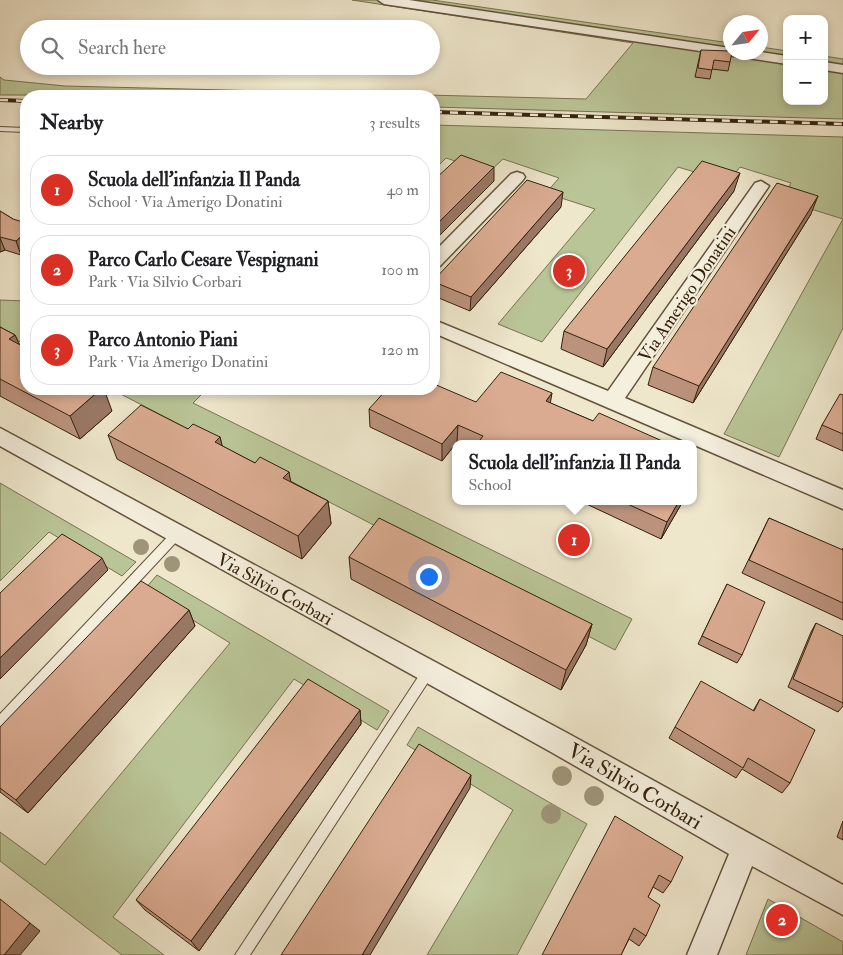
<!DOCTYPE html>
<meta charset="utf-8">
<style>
:root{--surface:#fff;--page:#f2f2f2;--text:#202124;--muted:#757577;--line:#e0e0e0;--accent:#d93025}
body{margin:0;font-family:"IM FELL Double Pica",serif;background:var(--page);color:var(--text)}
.controls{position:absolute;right:15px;top:15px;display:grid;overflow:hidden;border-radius:10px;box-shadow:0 2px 8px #0003}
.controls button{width:45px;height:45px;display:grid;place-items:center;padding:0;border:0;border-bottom:1px solid var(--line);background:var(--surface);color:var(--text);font:25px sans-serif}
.compass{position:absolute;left:723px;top:15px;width:45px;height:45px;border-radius:50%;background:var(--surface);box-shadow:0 2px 8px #0003;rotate:61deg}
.you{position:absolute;left:428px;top:576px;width:18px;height:18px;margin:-12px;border:4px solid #fff;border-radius:50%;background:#1a73e8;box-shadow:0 0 0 8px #1a73e833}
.badge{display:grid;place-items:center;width:32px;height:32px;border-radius:50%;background:var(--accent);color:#fff;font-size:16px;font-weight:700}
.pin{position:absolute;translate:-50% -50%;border:2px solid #fff;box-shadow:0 1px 5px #0006}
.popup{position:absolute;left:452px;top:440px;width:245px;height:65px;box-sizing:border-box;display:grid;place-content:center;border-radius:10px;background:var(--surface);filter:drop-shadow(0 1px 4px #0005);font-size:16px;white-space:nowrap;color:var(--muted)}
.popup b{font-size:19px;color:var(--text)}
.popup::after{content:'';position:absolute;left:50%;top:100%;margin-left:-10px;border:10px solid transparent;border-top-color:var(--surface)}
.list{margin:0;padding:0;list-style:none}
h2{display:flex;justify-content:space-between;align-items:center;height:65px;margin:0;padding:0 20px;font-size:21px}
h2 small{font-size:16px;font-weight:400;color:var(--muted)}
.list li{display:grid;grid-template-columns:32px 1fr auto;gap:15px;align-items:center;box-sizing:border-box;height:70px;margin:0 10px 10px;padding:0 10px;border:1px solid var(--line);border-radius:20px}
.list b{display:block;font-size:19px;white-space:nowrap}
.list p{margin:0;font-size:16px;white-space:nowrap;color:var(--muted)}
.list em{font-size:16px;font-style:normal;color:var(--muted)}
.icon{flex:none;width:28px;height:28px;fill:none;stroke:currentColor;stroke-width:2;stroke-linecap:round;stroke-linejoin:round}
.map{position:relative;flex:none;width:843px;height:955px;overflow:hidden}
.search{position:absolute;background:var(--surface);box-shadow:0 2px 8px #0003;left:20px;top:20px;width:420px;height:55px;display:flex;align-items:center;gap:12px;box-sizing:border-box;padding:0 18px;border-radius:28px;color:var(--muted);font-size:19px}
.panel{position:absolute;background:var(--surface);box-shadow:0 2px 8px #0003;left:20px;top:90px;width:420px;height:305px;border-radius:20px}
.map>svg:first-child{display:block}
</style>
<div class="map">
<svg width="843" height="955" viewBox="0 0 843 955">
<rect width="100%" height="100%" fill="#efe7cc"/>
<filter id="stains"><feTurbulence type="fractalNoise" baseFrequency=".004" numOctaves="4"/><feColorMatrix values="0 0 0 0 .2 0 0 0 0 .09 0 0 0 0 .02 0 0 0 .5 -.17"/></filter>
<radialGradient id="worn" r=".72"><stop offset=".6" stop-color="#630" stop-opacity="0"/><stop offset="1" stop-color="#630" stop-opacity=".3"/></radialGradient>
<path fill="#bac597" stroke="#777351" d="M352 0H432L730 43V52H760L761 47 787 51V101H824V56L843 59V119L434 107V96L0 95V77L4 80 65 86 586 99 633 43Z
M434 125 843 137V328L779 457 724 434 843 219 782 200 791 183 740 167 728 182 678 167 542 342 498 324 595 209 546 193 559 178 503 159 489 172 446 158 434 170Z
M0 300 26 301V345L0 331Z
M111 389H207L193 403 632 619 615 650Z
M0 483 136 562 122 576 49 532 0 581Z
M157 575 389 711 377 730 294 679 113 917 164 955H122L0 861V832L45 865 230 643 144 590Z
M418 727 587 824 517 955H427L513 810 407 745Z
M768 899 843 942V955H746Z"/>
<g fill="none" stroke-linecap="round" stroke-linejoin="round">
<g stroke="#63523b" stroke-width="2">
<path id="service" d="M0 127 26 128V132L0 131Z
M176 531 180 532 181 535 180 538 4 727 0 729V714L172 532Z
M428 667 432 668 434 672 432 676 250 955H235L424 668Z"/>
</g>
<g stroke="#63523b" stroke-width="3">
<path id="minor" d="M378 0H409L730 48V52H760L787 56V64L384 4Z
M824 62 843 65V73L824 70Z
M517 172 523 174 525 177 523 180 440 266 434 267V252L511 174Z
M761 181 769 186 625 398 843 490V509L434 333V320L608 391 755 183Z
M0 428 569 734 843 885V915L752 866 717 955H687L729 854 551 752 0 446Z"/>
</g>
<use href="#service" fill="#f5efde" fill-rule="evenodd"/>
<use href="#minor" fill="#f5efde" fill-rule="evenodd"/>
<g stroke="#34210b" stroke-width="4">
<path id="rail" d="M0 100 26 101
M434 112 843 124"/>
</g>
<use href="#rail" stroke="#f5efde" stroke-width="2.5" stroke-dasharray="8" stroke-linecap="butt"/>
</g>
<g fill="#9e9579">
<circle cx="141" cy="547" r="8"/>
<circle cx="172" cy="564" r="8"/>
<circle cx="562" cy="776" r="10"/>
<circle cx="594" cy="796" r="10"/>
<circle cx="551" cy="814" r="10"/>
</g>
<path fill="#bb937d" stroke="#34210b" d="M701 50 730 62 728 71 712 69 710 79 695 77Z
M734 191 603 367 561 349 564 331Z
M561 207 470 311 434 296V280Z
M0 211 13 219 21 255 5 250 0 252Z
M811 214 693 403 648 385 653 367Z
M0 327 15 335 19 344 112 411 80 439 0 396Z
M843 395V451L816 439 822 425Z
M476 402 550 403 593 421 669 444H460L457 442 442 461 370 427 369 409Z
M188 429 220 437 222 446 255 463 289 472 290 481 328 501 331 524 302 559 117 459 108 435Z
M580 501H683L661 539Z
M769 518 842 550 843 548V620L742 573Z
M349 557 592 624 586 645 561 690 351 579Z
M727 584 742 655 737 663 698 644Z
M189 610 195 626 28 813 0 792V727Z
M816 623 843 703V706L838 712 788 687 811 632Z
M760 699 790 783 782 793 742 769 736 778 669 738 675 727 753 711Z
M360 710 361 724 199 951 145 910 136 900Z
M615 816 671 882 663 893 653 887 648 897 646 936 639 946 629 939 621 955Z
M843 821V840L837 837Z"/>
<path fill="#997866" stroke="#34210b" d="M494 167V181L434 241V227Z
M740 173 734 191 603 367 607 349Z
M563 192 561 207 470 311 471 297Z
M818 196 811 214 693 403 699 386Z
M26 232V251L21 255 16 241Z
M0 238 5 250 0 252Z
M15 335 26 359 9 339Z
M101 389H104L112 411 80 439 70 416Z
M552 393 549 411 546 401Z
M458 425 457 442 442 461V444Z
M220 437 226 461 215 442Z
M289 472 293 495 283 478Z
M328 501 331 524 302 559 298 536Z
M679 501H683L661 539 667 522Z
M102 558 108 570 0 679V658Z
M189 610 195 626 28 813 16 800Z
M592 624 586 645 561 690 566 670Z
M360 710 361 724 199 951 191 941Z
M471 775 470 788 370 955H362Z
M30 923 40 931 20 955H4Z"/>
<path fill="#daab91" stroke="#34210b" d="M701 50 730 51V52H732L730 62 714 60 712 70 698 68Z
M461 155 494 167 434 227V180Z
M702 161 740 173 607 349 564 331Z
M527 180 563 192 471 297 434 282V280Z
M777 183 818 196 699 386 653 367Z
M0 211 13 219 26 223V232L16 241 0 237Z
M0 327 15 335 9 339 26 348V389H101L70 416 0 379Z
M501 372 552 393 546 401 593 421 599 413 669 444H477L483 436 458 425 442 444 369 409 387 389H434V384L476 402Z
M840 394 843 395V434L822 425Z
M141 405 188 429 193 424 220 437 215 442 255 463 260 457 289 472 283 478 328 501 298 536 108 435Z
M621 501H679L667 522Z
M379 518 592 624 566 670 349 557Z
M769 518 843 550V603L749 560Z
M62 534 102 558 0 658V593Z
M141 581 189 610 16 800 0 788V727Z
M727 584 765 602 742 655 702 636Z
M816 623 843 636V703L793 679Z
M308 679 360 710 191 941 136 900Z
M701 681 754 711 760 699 815 730 790 783 748 758 743 768 675 727Z
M419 744 471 775 362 955H281Z
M615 816 683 857 671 882 659 875 648 897 660 905 646 936 634 928 621 955H542Z
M0 899 30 923 4 955H0Z"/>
<g text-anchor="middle" stroke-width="4.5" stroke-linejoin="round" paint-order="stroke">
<g font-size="18" fill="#34210b" stroke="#f5efde">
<text transform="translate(687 294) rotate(-56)" y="6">Via Amerigo Donatini</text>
<text transform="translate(275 589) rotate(29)" y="6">Via Silvio Corbari</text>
</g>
<g font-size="21" fill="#34210b" stroke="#f5efde">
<text transform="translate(635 786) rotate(30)" y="7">Via Silvio Corbari</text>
</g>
</g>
<rect width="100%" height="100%" filter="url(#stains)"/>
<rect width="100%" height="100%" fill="url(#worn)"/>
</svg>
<div class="controls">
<button>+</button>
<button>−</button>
</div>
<svg class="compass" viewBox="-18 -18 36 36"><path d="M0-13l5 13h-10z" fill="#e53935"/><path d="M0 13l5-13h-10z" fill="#757577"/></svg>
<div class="you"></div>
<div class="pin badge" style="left:574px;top:540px">1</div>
<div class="popup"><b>Scuola dell'infanzia Il Panda</b>School</div>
<div class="pin badge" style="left:782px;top:920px">2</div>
<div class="pin badge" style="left:569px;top:271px">3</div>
<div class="search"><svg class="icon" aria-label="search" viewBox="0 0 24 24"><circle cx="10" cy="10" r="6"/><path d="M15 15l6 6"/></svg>Search here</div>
<section class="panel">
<h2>Nearby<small>3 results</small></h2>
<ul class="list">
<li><span class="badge">1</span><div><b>Scuola dell'infanzia Il Panda</b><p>School · Via Amerigo Donatini</p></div><em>40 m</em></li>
<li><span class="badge">2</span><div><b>Parco Carlo Cesare Vespignani</b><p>Park · Via Silvio Corbari</p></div><em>100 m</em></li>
<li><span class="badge">3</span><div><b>Parco Antonio Piani</b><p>Park · Via Amerigo Donatini</p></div><em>120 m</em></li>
</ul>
</section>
</div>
